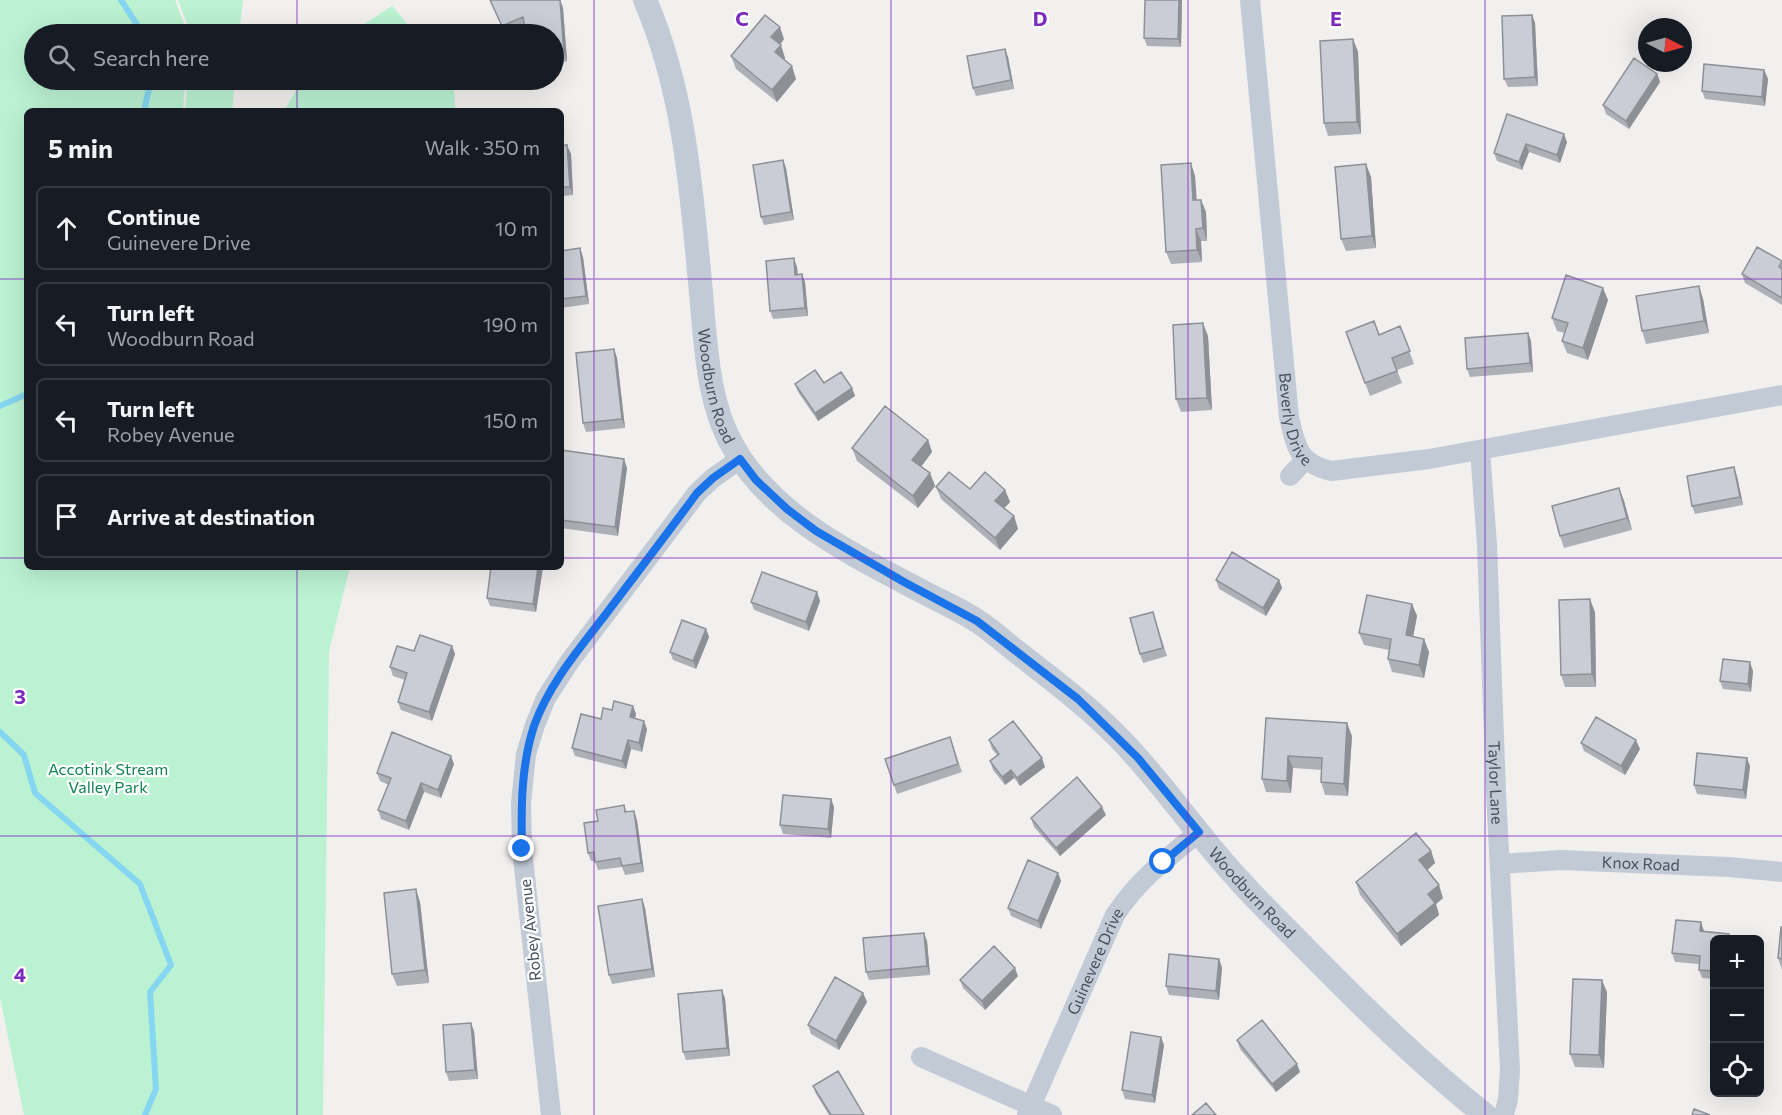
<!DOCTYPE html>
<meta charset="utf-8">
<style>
:root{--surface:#171b24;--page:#20242c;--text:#f1f3f6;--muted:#9ea1a6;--line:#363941}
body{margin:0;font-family:Commissioner,sans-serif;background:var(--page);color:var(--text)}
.controls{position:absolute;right:18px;bottom:18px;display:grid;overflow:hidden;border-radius:9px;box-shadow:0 6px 24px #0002}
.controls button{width:54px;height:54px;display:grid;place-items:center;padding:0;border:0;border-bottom:2px solid var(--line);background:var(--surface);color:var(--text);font:30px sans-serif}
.compass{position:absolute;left:1638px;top:18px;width:54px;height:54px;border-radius:50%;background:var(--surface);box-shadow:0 6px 24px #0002;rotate:96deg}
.stop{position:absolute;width:18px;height:18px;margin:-14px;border:4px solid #1a73e8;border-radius:50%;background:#fff}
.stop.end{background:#1a73e8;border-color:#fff;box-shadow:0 2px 6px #0008}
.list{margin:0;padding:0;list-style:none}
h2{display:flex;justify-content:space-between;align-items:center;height:78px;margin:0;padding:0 24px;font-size:26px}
h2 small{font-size:20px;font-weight:400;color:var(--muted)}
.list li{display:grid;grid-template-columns:39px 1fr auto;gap:18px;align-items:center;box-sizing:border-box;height:84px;margin:0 12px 12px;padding:0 12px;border:2px solid var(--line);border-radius:9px}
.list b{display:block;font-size:22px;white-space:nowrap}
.list p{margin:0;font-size:20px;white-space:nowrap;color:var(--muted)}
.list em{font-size:20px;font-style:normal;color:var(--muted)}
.icon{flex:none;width:33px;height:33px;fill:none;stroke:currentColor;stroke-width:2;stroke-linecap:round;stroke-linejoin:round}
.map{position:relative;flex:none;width:1782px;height:1115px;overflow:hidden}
.search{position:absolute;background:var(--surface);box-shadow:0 6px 24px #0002;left:24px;top:24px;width:540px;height:66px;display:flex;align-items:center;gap:15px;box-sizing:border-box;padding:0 21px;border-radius:33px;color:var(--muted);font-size:22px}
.panel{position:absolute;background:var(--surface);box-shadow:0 6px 24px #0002;left:24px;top:108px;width:540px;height:462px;border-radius:9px}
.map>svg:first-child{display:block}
</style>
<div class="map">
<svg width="1782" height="1115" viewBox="0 0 1782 1115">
<rect width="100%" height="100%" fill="#f2efef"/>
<path fill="#bbf2d2" d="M0 0H175L188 34H34V80H185L183 111H27V567H350L329 652 323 1115H24L0 997Z
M178 0H243L239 34H191Z
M392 6 416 34H349Z
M188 80H235L232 111H185Z
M302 80H454L455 111H284Z"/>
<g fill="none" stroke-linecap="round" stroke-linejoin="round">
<path stroke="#85d6f1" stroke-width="6" d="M121 0 143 34
M144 111 151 80
M0 406 27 394
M0 732 24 755 35 793 140 884 171 965 150 992 156 1089 145 1115"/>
<g stroke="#c1cad5" stroke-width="20">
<path id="s1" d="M1250 0 1289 417C1296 447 1298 463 1331 471L1429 459 1782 395"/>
<path id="s2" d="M1480 450 1487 545 1496 792 1510 1070 1508 1099 1504 1115"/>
<path d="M1290 476 1305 460"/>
<path id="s3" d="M1500 864 1561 860 1728 867 1782 872"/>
<path d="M921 1057 1052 1115"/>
<path d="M551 1115 522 849 521 803 526 754 535 725 546 698 570 661 697 493 713 478 740 459"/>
<path id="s4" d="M1027 1115 1115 915C1139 879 1166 859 1199 832"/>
</g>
<path stroke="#c1cad5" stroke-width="24" id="s5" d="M645 0C684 90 691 186 700 282 705 332 706 396 730 441 769 516 854 555 925 593 942 602 961 610 977 621 990 629 1001 639 1012 648 1049 677 1087 705 1120 739 1163 783 1197 835 1239 880 1260 904 1284 926 1306 949 1363 1007 1421 1064 1485 1115"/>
</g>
<path fill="#aeb0b7" d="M490 0H560L563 8 567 61 554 66V34L525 26 506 34Z
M1182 0 1181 47 1147 46 1144 38Z
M1532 15 1535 23 1538 86 1508 87 1504 79Z
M784 39 780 45 785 58 784 60 796 79 777 102 736 69 731 56Z
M1353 39 1358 52 1361 134 1328 136 1324 123Z
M1008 57 1014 89 976 96 973 88Z
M1764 70 1768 79 1765 106 1705 99 1702 91Z
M1657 74 1660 82 1629 129 1606 114 1603 105Z
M1507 114 1567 142 1560 163 1529 152 1522 170 1497 161 1494 153Z
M561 146 571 154 573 195 561 196Z
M783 160 786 168 794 220 764 225 761 217Z
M1366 164 1371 177 1376 248 1346 251 1341 239Z
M1195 176 1197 200H1201L1206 212 1207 241H1201L1202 262 1171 264 1166 252Z
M561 251 583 257 589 304 561 308Z
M1782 261V305L1745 283 1742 274Z
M797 267 798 274H802L805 282 808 316 773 319 770 311Z
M1699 286 1703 299 1709 333 1646 344 1642 331Z
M1608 300 1588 360 1567 353 1562 341 1565 333 1557 331 1552 318Z
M1400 326 1414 364 1397 370 1402 383 1370 396 1346 332 1379 335Z
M1528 333 1531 341 1533 372 1470 377 1467 369Z
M1208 336 1212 410 1181 412 1176 399Z
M614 349 617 358 625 428 586 432 583 423Z
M824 383 852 388 855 396 818 421 798 392 795 384Z
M928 440 932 452 921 467 930 473 935 486 918 508 857 461 852 448Z
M561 450 627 468 618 536 561 528Z
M1737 476 1743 505 1695 514 1692 506Z
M936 487 970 489 1005 490 1010 502 1004 508 1014 516 1018 529 1000 550 941 499Z
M1619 488 1624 501 1632 530 1564 548 1560 536Z
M543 567 536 612 490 606 487 598Z
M1216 580H1279L1282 588 1266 616 1219 589Z
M817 592 820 601 809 631 754 610 751 602Z
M1412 604 1417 616 1413 637 1429 652 1424 678 1392 672 1388 659 1389 650 1364 645 1359 633Z
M1153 612 1167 656 1143 663 1140 654Z
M1595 612 1596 687H1565L1561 675Z
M706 629 709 637 696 669 673 660 670 652Z
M452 646 455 654 432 721 401 710 398 702 405 680 393 676 390 667 414 651Z
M1753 671 1751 692 1723 689 1720 681Z
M633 706 636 714 635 719 647 729 642 752 631 749 626 769 575 756 572 748 601 719 612 710Z
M1266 718 1352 736 1348 796 1325 795 1321 782 1322 770 1293 768 1291 793 1266 792 1262 779Z
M950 737 962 772 897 794 885 759Z
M989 740 1045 767 1020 786 1014 778 1005 785 993 770 990 761 997 755 992 749Z
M1581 743 1640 749 1625 775 1584 751Z
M454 764 441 798 424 792 409 830 381 819 378 810 389 785 380 781 377 773Z
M1750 766 1746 799 1697 794 1694 785Z
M831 799 834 807 831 838 783 834 780 825Z
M624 805 627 812 637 820 644 872 625 875 622 867 598 870 595 861H591L588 853 598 821Z
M1106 815 1060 856 1034 827 1031 818Z
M1431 851 1435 863 1427 870 1443 898 1436 904 1439 915 1401 946 1360 895 1356 882Z
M1058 873 1061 881 1041 929 1011 916 1008 908Z
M642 899 645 908 655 977 612 984 609 975Z
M420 902 429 983 397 986 392 974Z
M1782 927V970L1778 958Z
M1704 931 1714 939V979L1702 978 1699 970V964L1675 962 1672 953Z
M927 941 930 975 869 980 866 972Z
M1219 959 1222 968 1219 1000 1169 995 1166 986Z
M1018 976 985 1010 963 988 960 980Z
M1607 992 1604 1068 1575 1067 1570 1054Z
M863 993 867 1002 839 1050 811 1034 808 1025Z
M725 998 730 1056 686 1060 683 1052Z
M474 1031 478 1079 449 1081 446 1072Z
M1237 1040 1300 1072 1276 1092 1240 1049Z
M1164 1045 1155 1103 1125 1099 1122 1090Z
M813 1086 864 1115H829L816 1094Z"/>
<path fill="#8d9095" d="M560 0 563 8 567 61 564 53Z
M1179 0H1182L1181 47 1178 39Z
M1532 15 1535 23 1538 86 1535 77Z
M780 27 784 39 776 50 771 37Z
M1353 39 1358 52 1361 134 1357 122Z
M781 45 785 58 779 65 775 52Z
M1005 49 1008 57 1014 89 1011 80Z
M792 66 796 79 777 102 772 90Z
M1764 70 1768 79 1765 106 1762 97Z
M1657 74 1660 82 1629 129 1626 121Z
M1564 134 1567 142 1560 163 1557 155Z
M1526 144 1529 152 1522 170 1519 162Z
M567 145 571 154 573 195 570 187Z
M783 160 786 168 794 220 791 212Z
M1191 163 1195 176 1197 213 1193 200Z
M1366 164 1371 177 1376 248 1372 236Z
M1201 200 1206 212 1207 241 1203 228Z
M1196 229 1201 241 1202 262 1197 250Z
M580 248 583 257 589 304 586 296Z
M794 258 797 267 798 283 795 275Z
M802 274 805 282 808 316 805 308Z
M1699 286 1703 299 1709 333 1704 321Z
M1603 288 1608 300 1588 360 1583 348Z
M1203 323 1208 336 1212 410 1207 398Z
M1528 333 1531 341 1533 372 1530 363Z
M614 349 617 358 625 428 622 419Z
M852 388 855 396 818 421 815 413Z
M928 440 932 452 917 472 912 460Z
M624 459 627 468 618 536 615 527Z
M1734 467 1737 476 1743 505 1740 497Z
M930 473 935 486 918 508 913 496Z
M1619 488 1624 501 1632 530 1627 518Z
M1005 490 1010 502 1000 513 995 501Z
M1014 516 1018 529 1000 550 995 538Z
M538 567H543L536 612 533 604Z
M1279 580 1282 588 1266 616 1263 608Z
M817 592 820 601 809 631 806 622Z
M1590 599 1595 612 1596 687 1592 674Z
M1412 604 1417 616 1411 648 1406 635Z
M706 629 709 637 696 669 693 661Z
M1424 639 1429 652 1424 678 1419 665Z
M452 646 455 654 432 721 429 712Z
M1750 662 1753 671 1751 692 1748 684Z
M633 706 636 714 633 726 630 717Z
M644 721 647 729 642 752 639 743Z
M1347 723 1352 736 1348 796 1344 784Z
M628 740 631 749 626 769 622 761Z
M1636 740 1640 749 1625 775 1621 766Z
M451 756 454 764 441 798 438 790Z
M1288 756 1293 768 1291 793 1287 781Z
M1042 758 1045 767 1020 786 1017 778Z
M1747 758 1750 766 1746 799 1743 790Z
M1011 770 1014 778 1005 785 1002 777Z
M421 783 424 792 409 830 406 821Z
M831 799 834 807 831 838 828 829Z
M1102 807 1106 815 1060 856 1056 848Z
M634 811 637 820 644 872 641 863Z
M1431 851 1435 863 1424 873 1419 860Z
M1058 873 1061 881 1041 929 1038 921Z
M1439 885 1443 898 1436 904 1439 915 1401 946 1397 934 1428 894Z
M416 889 420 902 429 983 425 970Z
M642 899 645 908 655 977 652 969Z
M1701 922 1704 931 1703 939 1700 931Z
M924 933 927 941 930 975 927 966Z
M1219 959 1222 968 1219 1000 1216 991Z
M1015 968 1018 976 985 1010 982 1001Z
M1602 980 1607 992 1604 1068 1599 1055Z
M722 990 725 998 730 1056 727 1048Z
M863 993 867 1002 839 1050 836 1041Z
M471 1023 474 1031 478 1079 475 1070Z
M1161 1037 1164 1045 1155 1103 1152 1095Z
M1297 1064 1300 1072 1276 1092 1272 1084Z"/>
<path fill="#cacdd5" stroke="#8d9095" stroke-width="1.5" d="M490 0H560L564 53 554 56V34H526L523 17 502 26Z
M1145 0H1179L1178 39 1144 38Z
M765 15 780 27 771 37 781 45 775 52 792 66 772 90 731 56Z
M1532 15 1535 77 1504 79 1502 16Z
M1353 39 1357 122 1324 123 1320 41Z
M1005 49 1011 80 973 88 967 56Z
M1634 58 1657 74 1626 121 1603 105Z
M1704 64 1764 70 1762 97 1702 91Z
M1507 114 1564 134 1557 155 1526 144 1519 162 1494 153Z
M567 145 570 187H561V146Z
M783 160 791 212 761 217 753 165Z
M1191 163 1193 200H1201L1203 228 1196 229 1197 250 1166 252 1161 165Z
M1366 164 1372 236 1341 239 1335 167Z
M1757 247 1782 261 1779 267 1782 269V298L1742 274Z
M580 248 586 296 561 299V251Z
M794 258 795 275 802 274 805 308 770 311 766 261Z
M1566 275 1603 288 1583 348 1562 341 1568 323 1552 318Z
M1699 286 1704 321 1642 331 1636 296Z
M1374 321 1379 335 1400 326 1410 351 1392 358 1397 371 1365 383 1346 332Z
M1203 323 1207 398 1176 399 1173 325Z
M1528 333 1530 363 1467 369 1465 338Z
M614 349 622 419 583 423 576 353Z
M815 370 824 383 841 372 852 388 815 413 795 384Z
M885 406 928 440 912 460 930 473 913 496 852 448Z
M561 450 624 459 615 527 561 520Z
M1734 467 1740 497 1692 506 1687 476Z
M949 472 970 489 985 472 1005 490 995 501 1014 516 995 538 936 487Z
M1619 488 1627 518 1560 536 1552 506Z
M1232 552 1279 580 1263 608 1216 580Z
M491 567H538L533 604 487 598Z
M762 572 817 592 806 622 751 602Z
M1367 595 1412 604 1406 635 1424 639 1419 665 1388 659 1391 639 1359 633Z
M1590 599 1592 674 1561 675 1559 600Z
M1153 612 1163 648 1140 654 1130 618Z
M682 620 706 629 693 661 670 652Z
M420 635 452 646 429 712 398 702 407 673 390 667 397 646 414 651Z
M1723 659 1750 662 1748 684 1720 681Z
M614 701 633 706 630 717 644 721 639 743 628 740 622 761 572 748 581 714 601 719 603 708 612 710Z
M1596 717 1636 740 1621 766 1581 743Z
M1266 718 1347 723 1344 784 1321 782 1322 758 1288 756 1287 781 1262 779Z
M1013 721 1042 758 1017 778 1011 770 1002 777 990 761 999 754 989 740Z
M392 732 451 756 438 790 421 783 406 821 378 810 391 778 377 773Z
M950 737 958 764 894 785 885 759Z
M1697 753 1747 758 1743 790 1694 785Z
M1077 777 1102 807 1056 848 1031 818Z
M783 795 831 799 828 829 780 825Z
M624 805 625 812 634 811 641 863 622 866 620 858 595 862 594 852 588 853 584 823 598 821 596 810Z
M1416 833 1431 851 1419 860 1439 885 1428 894 1435 903 1397 934 1356 882Z
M1028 860 1058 873 1038 921 1008 908Z
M416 889 425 970 392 974 384 893Z
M642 899 652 969 609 975 598 906Z
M1676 920 1701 922 1700 931 1729 934V939H1714V971L1699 970 1700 956 1672 953Z
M1781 927H1782V959L1778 958Z
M924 933 927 966 866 972 863 938Z
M994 946 1015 968 982 1001 960 980Z
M1169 954 1219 959 1216 991 1166 986Z
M835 977 863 993 836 1041 808 1025Z
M1573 979 1602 980 1599 1055 1570 1054Z
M722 990 727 1048 683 1052 678 994Z
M1262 1020 1297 1064 1272 1084 1237 1040Z
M471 1023 475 1070 446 1072 443 1025Z
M1131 1032 1161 1037 1152 1095 1122 1090Z
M838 1071 864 1115H831L813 1086Z
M1206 1103 1216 1115H1192Z
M1694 1109 1710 1115H1692Z"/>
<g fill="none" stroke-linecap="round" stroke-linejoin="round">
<path stroke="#1a73e8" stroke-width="8" d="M522 849C521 808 521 766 534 726 549 684 579 649 606 614 636 574 667 534 697 493L713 478 740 459 756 480 787 509 816 531 904 582 977 621 1078 699 1138 758 1199 832 1163 862"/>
</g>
<path fill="none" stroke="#7b2cbf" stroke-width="1.5" stroke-opacity="0.55" d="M297 0V34M594 0V1115M891 0V1115M1188 0V1115M1485 0V1115M297 80V111M0 279H27M561 279H1782M0 558H27M561 558H1782M297 567V1115M0 836H1782"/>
<g text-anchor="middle" stroke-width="4.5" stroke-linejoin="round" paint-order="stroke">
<g font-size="16" fill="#46515e" stroke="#fff">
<text dy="6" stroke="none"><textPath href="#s5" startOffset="394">Woodburn Road</textPath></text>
<text dy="6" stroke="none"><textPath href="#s1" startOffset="422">Beverly Drive</textPath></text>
<text dy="6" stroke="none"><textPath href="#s2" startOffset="333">Taylor Lane</textPath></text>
<text dy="6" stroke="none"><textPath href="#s3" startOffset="141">Knox Road</textPath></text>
<text dy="6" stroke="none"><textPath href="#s5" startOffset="1150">Woodburn Road</textPath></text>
<text transform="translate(530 930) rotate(-96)" y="6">Robey Avenue</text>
<text dy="6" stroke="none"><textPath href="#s4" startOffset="168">Guinevere Drive</textPath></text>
</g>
<g font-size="16" fill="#118450" stroke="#fff">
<text x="108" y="775">Accotink Stream<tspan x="108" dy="18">Valley Park</tspan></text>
</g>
</g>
<g font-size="20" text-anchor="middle" font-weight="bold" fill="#7b2cbf" stroke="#fff" stroke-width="4.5" stroke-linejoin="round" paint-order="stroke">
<text x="742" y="26">C</text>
<text x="1040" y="26">D</text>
<text x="1336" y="26">E</text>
<text x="20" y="704">3</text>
<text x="20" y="982">4</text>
</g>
</svg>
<div class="controls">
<button>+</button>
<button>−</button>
<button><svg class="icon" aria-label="locate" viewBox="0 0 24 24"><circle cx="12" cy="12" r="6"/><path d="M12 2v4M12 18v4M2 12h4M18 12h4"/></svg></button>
</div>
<svg class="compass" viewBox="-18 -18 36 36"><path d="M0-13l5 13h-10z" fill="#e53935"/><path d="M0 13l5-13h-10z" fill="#9ea1a6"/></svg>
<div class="stop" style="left:1163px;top:862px"></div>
<div class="stop end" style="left:522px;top:849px"></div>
<div class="search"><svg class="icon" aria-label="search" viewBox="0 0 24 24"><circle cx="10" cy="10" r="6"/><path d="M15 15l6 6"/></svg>Search here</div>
<section class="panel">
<h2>5 min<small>Walk · 350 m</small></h2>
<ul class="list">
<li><svg class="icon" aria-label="ahead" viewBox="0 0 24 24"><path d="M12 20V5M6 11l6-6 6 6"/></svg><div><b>Continue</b><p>Guinevere Drive</p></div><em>10 m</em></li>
<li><svg class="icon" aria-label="left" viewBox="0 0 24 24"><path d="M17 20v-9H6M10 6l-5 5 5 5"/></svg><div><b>Turn left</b><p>Woodburn Road</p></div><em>190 m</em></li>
<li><svg class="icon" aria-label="left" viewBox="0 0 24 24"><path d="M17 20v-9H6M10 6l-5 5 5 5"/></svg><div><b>Turn left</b><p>Robey Avenue</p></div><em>150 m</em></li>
<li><svg class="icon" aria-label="arrive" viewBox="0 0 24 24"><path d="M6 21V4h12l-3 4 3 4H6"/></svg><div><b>Arrive at destination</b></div></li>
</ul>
</section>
</div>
